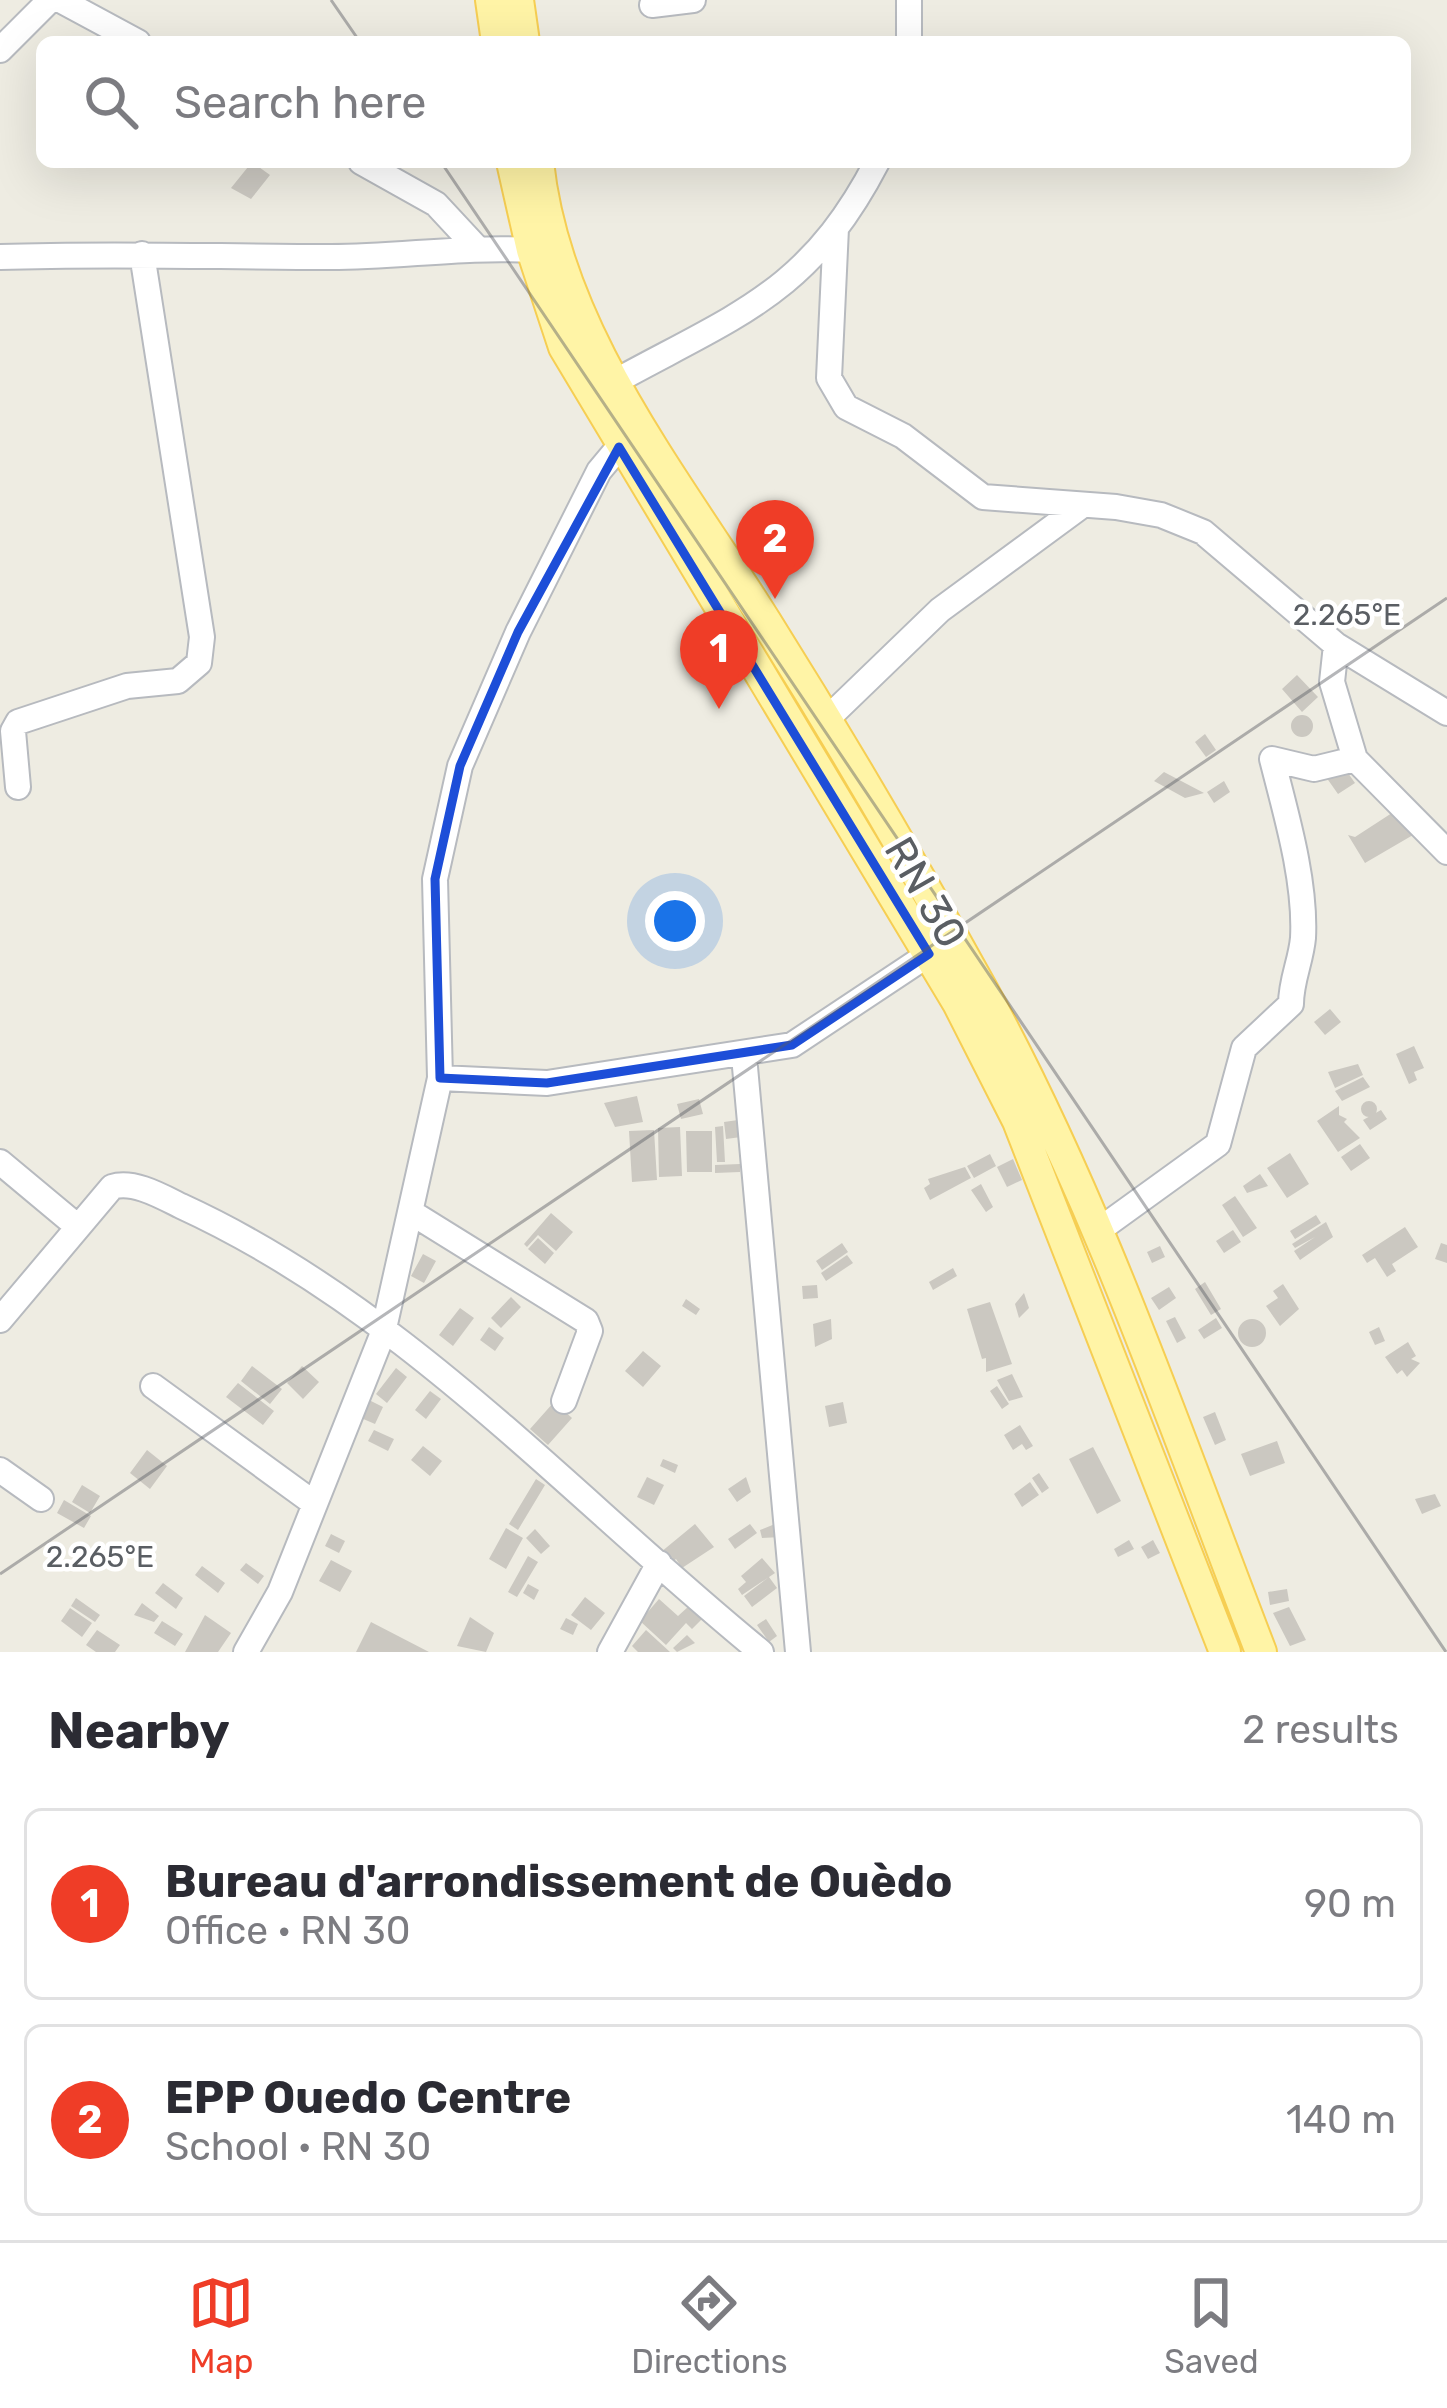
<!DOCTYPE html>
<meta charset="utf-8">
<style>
:root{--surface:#fff;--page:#f2f2f3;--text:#2b2b33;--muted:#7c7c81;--line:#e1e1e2;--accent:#ef3d27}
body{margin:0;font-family:Rubik,sans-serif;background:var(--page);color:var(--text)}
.you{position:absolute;left:675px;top:921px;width:42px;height:42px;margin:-30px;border:9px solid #fff;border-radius:50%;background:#1a73e8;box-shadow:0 0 0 18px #1a73e833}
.badge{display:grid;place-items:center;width:78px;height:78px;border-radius:50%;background:var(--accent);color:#fff;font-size:39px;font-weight:700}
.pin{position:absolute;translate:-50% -99px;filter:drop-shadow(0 3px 6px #0008)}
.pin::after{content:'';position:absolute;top:63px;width:42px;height:36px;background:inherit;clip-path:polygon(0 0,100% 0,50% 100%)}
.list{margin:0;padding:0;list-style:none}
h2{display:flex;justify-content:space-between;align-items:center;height:156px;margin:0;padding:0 48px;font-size:51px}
h2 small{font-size:39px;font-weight:400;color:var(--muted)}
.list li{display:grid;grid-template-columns:78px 1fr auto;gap:36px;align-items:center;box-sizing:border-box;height:192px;margin:0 24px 24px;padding:0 24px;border:3px solid var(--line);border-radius:18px}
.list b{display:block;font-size:45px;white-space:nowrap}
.list p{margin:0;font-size:39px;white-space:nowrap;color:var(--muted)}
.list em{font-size:39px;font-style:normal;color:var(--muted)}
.icon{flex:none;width:66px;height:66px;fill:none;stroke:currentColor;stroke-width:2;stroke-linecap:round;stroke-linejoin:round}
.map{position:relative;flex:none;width:1447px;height:1652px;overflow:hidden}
.search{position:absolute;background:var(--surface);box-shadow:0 12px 48px #0002;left:36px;right:36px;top:36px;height:132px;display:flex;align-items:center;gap:30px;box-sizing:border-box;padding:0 42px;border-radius:18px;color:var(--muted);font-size:45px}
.sheet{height:588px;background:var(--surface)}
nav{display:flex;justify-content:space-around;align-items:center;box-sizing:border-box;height:168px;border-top:3px solid var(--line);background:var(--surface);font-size:33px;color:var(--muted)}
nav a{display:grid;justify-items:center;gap:6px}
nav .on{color:var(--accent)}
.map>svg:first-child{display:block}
</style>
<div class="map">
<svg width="1447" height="1652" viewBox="0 0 1447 1652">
<rect width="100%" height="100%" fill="#eeece2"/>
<path fill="#cbc8c1" d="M252 162 270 175 251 199 231 188Z
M1297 675 1318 697 1302 712 1282 689Z
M1291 726a11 11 0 1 1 22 0a11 11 0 1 1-22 0Z
M1205 734 1216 750 1206 757 1195 742Z
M1343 766 1355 783 1338 794 1326 777Z
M1164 772 1204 793 1185 798 1154 781Z
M1224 781 1230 792 1214 803 1207 792Z
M1395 811 1413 835 1365 863 1348 835 1355 837Z
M1330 1009 1341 1022 1325 1035 1314 1022Z
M1414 1046 1424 1068 1414 1072 1417 1080 1409 1084 1396 1054Z
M1358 1064 1363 1075 1335 1088 1328 1072Z
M1363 1077 1370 1087 1342 1101 1335 1091Z
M637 1096 643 1122 615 1127 604 1103Z
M699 1099 703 1114 681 1119 677 1104Z
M1361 1109a8 8 0 1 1 16 0a8 8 0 1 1-16 0Z
M1339 1106V1115L1347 1119 1344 1122 1360 1138 1338 1152 1317 1121Z
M1381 1110 1387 1119 1370 1130 1363 1120Z
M738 1120 741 1137 726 1139 724 1122Z
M723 1126 725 1162H717L715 1127Z
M680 1127 682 1176 659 1177 658 1128Z
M654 1130 657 1180 632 1182 629 1131Z
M686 1131H712V1172H687Z
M1360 1144 1370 1158 1351 1171 1341 1157Z
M1290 1153 1309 1184 1287 1198 1267 1168Z
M990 1154 996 1166 974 1178 967 1166Z
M1013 1159 1022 1180 1007 1187 997 1167Z
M740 1164V1172L715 1173V1165Z
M965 1167 971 1178 930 1200 924 1188 930 1184 928 1179Z
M1260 1174 1268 1186 1247 1193 1243 1186Z
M981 1184 993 1207 986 1212 971 1190Z
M1235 1196 1257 1228 1243 1237 1222 1205Z
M551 1213 573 1232 556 1251 538 1235 527 1247 524 1244Z
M1316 1215 1321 1223 1295 1239 1290 1231Z
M1326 1222 1333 1237 1300 1260 1294 1251 1315 1237 1295 1248 1292 1244Z
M1405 1227 1418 1247 1392 1264 1396 1271 1387 1277 1375 1258 1367 1263 1362 1255Z
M1233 1230 1241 1242 1224 1253 1216 1241Z
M538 1238 554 1253 545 1264 528 1249Z
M842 1243 848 1252 822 1270 816 1261Z
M1441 1243 1447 1245V1263L1435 1259Z
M1160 1246 1165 1257 1152 1263 1147 1252Z
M423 1254 436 1261 424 1283 411 1276Z
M847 1255 853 1263 826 1281 821 1273Z
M953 1268 957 1276 933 1290 929 1282Z
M1205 1282 1221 1309 1211 1315 1195 1289Z
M1283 1284 1299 1309 1280 1326 1266 1306 1278 1298 1273 1291Z
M817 1285 818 1298 803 1299 802 1286Z
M1169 1287 1176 1298 1159 1310 1151 1298Z
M1024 1293 1029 1308 1019 1318 1015 1304Z
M511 1297 521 1307 501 1328 491 1318Z
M686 1299 700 1309 696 1315 682 1306Z
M990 1302 1012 1364 986 1372V1358L982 1359 967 1309Z
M460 1308 474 1318 453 1346 439 1335Z
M1175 1317 1186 1338 1177 1343 1166 1321Z
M1216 1318 1222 1328 1204 1339 1198 1330Z
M1238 1333a14 14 0 1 1 28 0a14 14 0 1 1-28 0Z
M831 1319 832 1339 815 1347 813 1324Z
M489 1327 504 1338 495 1351 480 1340Z
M1379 1327 1385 1341 1375 1345 1369 1332Z
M1408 1342 1416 1356 1411 1359 1420 1363 1407 1377 1402 1370 1397 1374 1385 1357Z
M643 1351 661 1366 643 1387 625 1371Z
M252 1366 282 1389 270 1404 241 1381Z
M302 1366 319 1382 303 1399 287 1383Z
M396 1368 407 1377 387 1403 376 1394Z
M1012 1374 1023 1397 1009 1401 997 1380Z
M238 1383 274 1411 263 1425 226 1397Z
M997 1386 1009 1404 1002 1409 990 1391Z
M430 1391 441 1399 426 1419 415 1410Z
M369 1400 383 1407 375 1424 361 1418Z
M554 1402 572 1418 548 1445 530 1429Z
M843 1402 847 1423 829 1427 825 1406Z
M1215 1412 1226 1440 1215 1445 1203 1417Z
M1020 1425 1033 1446 1026 1450 1022 1444 1013 1450 1004 1435Z
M374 1430 394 1439 388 1451 368 1441Z
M1277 1441 1285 1463 1250 1476 1241 1454Z
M423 1446 442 1461 430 1476 411 1460Z
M1093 1447 1121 1501 1097 1514 1069 1459Z
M147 1450 167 1466 150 1489 130 1473Z
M663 1459 678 1465 675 1473 660 1466Z
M1039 1473 1049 1488 1042 1493 1032 1478Z
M647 1477 664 1485 654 1505 637 1497Z
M746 1477 751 1492 737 1502 728 1489Z
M536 1479 545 1485 518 1530 509 1524Z
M1030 1482 1039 1495 1022 1507 1014 1494Z
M82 1485 100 1496 90 1513 72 1502Z
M1435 1494 1441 1506 1422 1514 1415 1499Z
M64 1500 91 1516 84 1528 57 1513Z
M780 1522 781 1537 762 1538 760 1530Z
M695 1524 714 1547 682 1568 676 1559 671 1563 661 1552Z
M750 1524 757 1533 735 1549 728 1539Z
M506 1528 523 1538 506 1569 489 1559Z
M535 1529 550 1546 541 1554 526 1538Z
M331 1534 345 1541 339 1553 325 1546Z
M1129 1540 1134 1549 1118 1557 1114 1549Z
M1153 1540 1160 1553 1148 1559 1141 1547Z
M528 1556 538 1562 517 1597 508 1592Z
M762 1558 775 1573 742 1595 738 1589 746 1582 741 1576Z
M331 1560 352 1571 340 1592 319 1581Z
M246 1563 264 1576 258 1584 240 1570Z
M202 1566 225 1583 218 1593 195 1575Z
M769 1577 777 1588 752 1607 744 1596Z
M163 1583 183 1598 176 1609 155 1593Z
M528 1584 539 1590 534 1600 523 1593Z
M1287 1589 1289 1601 1270 1605 1268 1592Z
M585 1597 605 1613 591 1630 571 1615Z
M76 1598 100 1615 95 1622 71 1606Z
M659 1599 678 1616 689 1606 702 1619 692 1629 686 1623 666 1645 640 1621Z
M142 1603 159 1616 154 1622 134 1615Z
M1289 1607 1306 1640 1290 1646 1273 1613Z
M70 1608 92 1623 82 1637 61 1621Z
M205 1615 231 1633 218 1652H185Z
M470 1617 494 1633 486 1652 457 1646Z
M566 1618 578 1624 573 1635 560 1629Z
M766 1619 777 1636 769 1642 757 1625Z
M162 1621 183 1634 175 1646 154 1633Z
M371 1622 429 1652H356Z
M97 1630 120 1645 115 1652H96L86 1645Z
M646 1630 670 1652H638L632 1646Z
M687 1635 695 1643 677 1652 673 1648Z"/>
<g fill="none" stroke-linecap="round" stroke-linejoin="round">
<g stroke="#b7babf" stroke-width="28">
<path id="minor" d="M60 0 138 42
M909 0V42
M652 5 693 0
M0 50 50 0
M361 162 436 204 476 247
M836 228 829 378 846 407 903 436 983 497 1116 507 1161 515 1203 532 1336 645 1447 713
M0 257C110 253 220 257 331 257 399 257 465 246 532 250
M616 381C738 314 809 293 877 162
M1336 645 1332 682 1355 759 1447 852
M827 719 940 610 1080 507
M18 787 13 731 18 722 127 686 178 681 199 663 202 637 142 254
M744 1056 798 1652
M440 1078 547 1083 792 1045 929 954
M0 1162 78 1227
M412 1213 586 1321 590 1331 564 1401
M1099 1230 1218 1144 1244 1048 1291 1004C1291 980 1301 961 1303 938 1306 881 1286 814 1272 759L1314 769 1355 759
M0 1320 112 1187C133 1180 161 1196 181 1206 404 1308 573 1499 761 1652
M153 1386 315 1504
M0 1470 41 1499
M246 1652 280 1592 383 1333 440 1078 435 879 460 766 518 632 599 471 619 447
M610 1652 659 1563"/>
</g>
<g stroke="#f6ce53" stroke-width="34">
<path id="major" d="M491 0 497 42
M518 0 524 42
M512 162 532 250 564 347 958 1003 1018 1121 1225 1652
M538 162C556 333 678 481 766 622 842 743 914 866 983 991 1098 1201 1175 1429 1261 1652"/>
</g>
<use href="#minor" stroke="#fff" stroke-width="24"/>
<use href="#major" stroke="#fff4a6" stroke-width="30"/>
</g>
<path fill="none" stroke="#1d4ed8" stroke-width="9" stroke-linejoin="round" d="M619 447 929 954 792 1045 547 1083 440 1078 435 879 460 766 518 632Z"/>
<path fill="none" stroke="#5a5e63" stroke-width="3" stroke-opacity="0.45" d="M331 0 360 42M441 162 1446 1652M0 1574 1447 598"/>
<g text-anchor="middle" stroke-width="9" stroke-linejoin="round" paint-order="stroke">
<g font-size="42" fill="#5a5e63" stroke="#fff">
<text transform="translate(926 892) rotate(60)" y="15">RN 30</text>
</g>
</g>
<g font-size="30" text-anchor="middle" fill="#5a5e63" stroke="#fff" stroke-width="9" stroke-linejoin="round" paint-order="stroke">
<text x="1347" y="625">2.265°E</text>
<text x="100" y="1567">2.265°E</text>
</g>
</svg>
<div class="you"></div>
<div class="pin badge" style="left:719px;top:709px">1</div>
<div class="pin badge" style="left:775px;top:599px">2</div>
<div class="search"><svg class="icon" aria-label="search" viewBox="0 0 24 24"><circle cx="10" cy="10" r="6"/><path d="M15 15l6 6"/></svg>Search here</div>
</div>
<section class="sheet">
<h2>Nearby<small>2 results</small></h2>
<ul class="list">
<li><span class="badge">1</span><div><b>Bureau d'arrondissement de Ouèdo</b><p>Office · RN 30</p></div><em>90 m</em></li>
<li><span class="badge">2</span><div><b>EPP Ouedo Centre</b><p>School · RN 30</p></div><em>140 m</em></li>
</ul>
</section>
<nav>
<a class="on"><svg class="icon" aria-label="map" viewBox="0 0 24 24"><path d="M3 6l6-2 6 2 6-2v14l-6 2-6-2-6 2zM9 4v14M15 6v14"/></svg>Map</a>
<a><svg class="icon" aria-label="directions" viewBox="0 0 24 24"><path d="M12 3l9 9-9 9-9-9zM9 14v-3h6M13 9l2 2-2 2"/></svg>Directions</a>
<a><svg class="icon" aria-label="saved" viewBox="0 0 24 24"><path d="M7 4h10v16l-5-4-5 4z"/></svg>Saved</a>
</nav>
